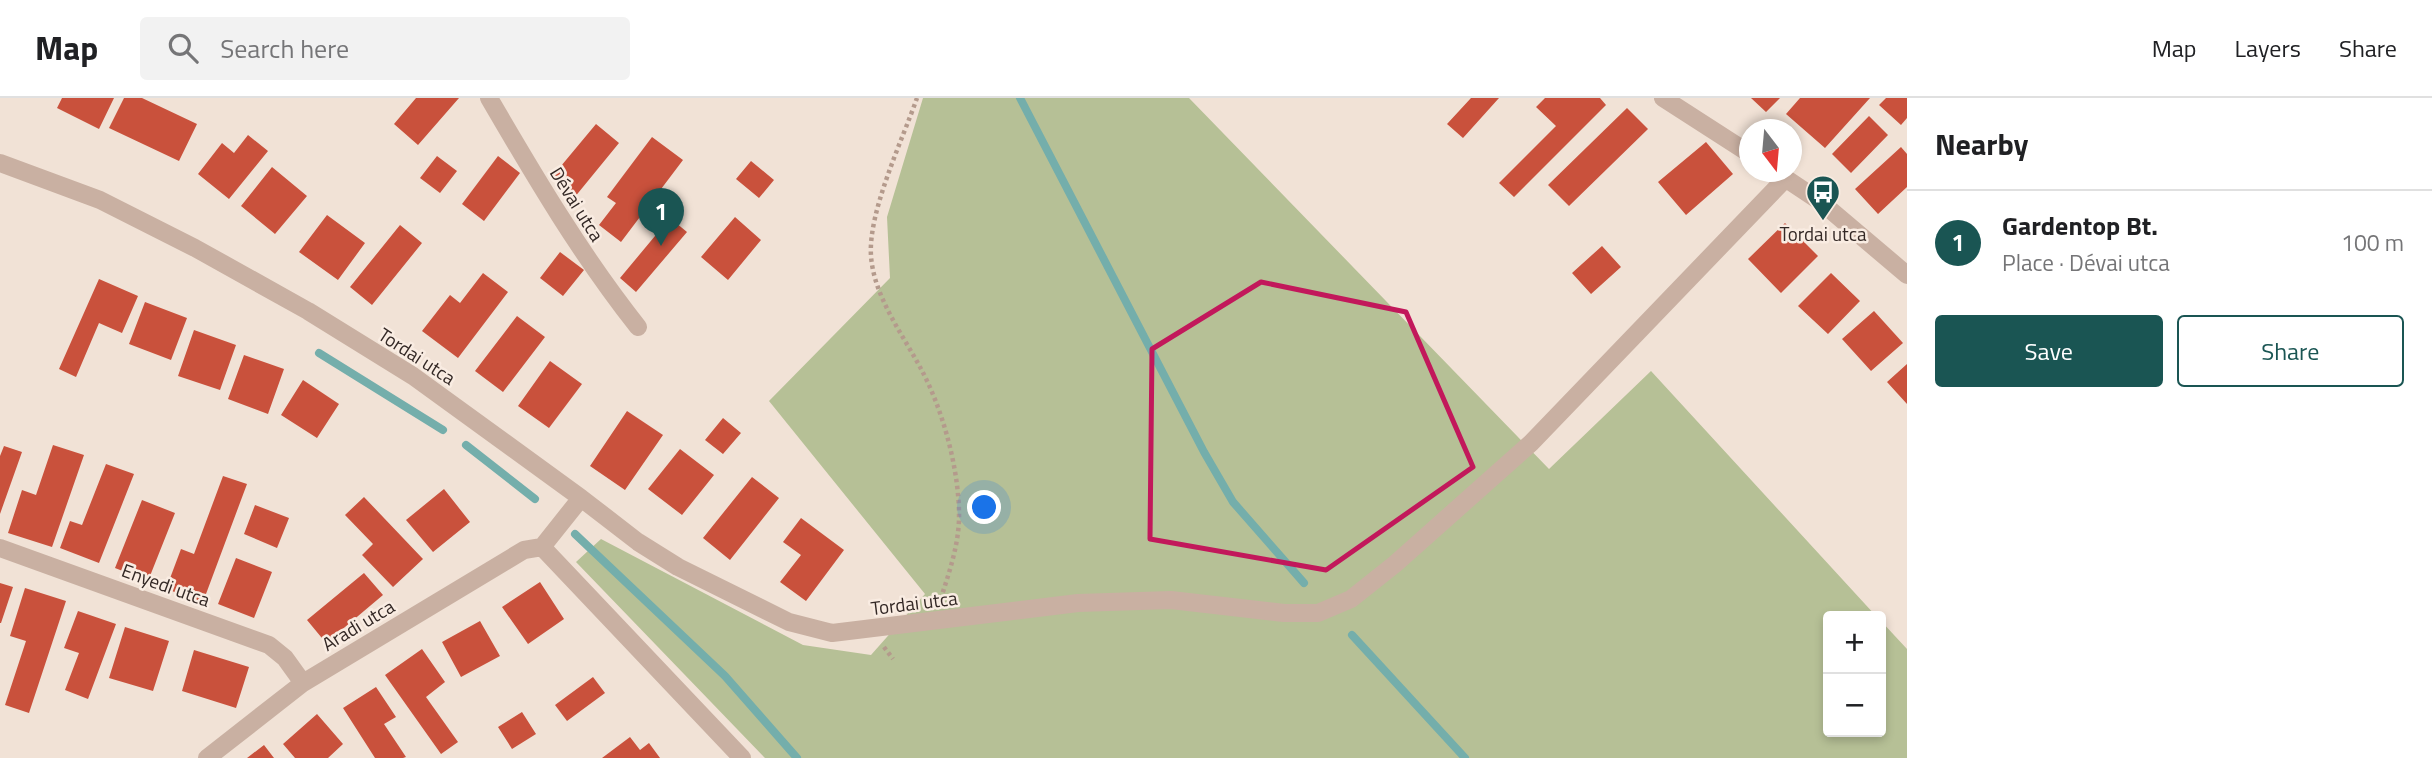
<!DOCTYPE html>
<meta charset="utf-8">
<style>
:root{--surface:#fff;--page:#f2f2f2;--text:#202124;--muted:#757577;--line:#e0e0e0;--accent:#1a5553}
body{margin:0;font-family:"Titillium Web",sans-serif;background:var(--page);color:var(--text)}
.controls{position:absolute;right:21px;bottom:21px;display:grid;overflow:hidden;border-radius:7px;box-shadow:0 4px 10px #0003}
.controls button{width:63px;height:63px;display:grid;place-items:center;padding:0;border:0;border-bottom:2px solid var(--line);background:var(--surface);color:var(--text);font:35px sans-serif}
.compass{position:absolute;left:1739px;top:21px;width:63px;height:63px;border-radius:50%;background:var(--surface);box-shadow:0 4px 10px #0003;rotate:164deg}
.you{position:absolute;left:985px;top:410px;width:24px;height:24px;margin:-18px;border:5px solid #fff;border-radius:50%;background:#1a73e8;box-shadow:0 0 0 10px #1a73e833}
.badge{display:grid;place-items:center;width:46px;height:46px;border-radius:50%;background:var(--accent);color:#fff;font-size:23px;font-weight:700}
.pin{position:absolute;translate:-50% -58px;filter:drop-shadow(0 2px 4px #0008)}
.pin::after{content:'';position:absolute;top:37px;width:24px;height:21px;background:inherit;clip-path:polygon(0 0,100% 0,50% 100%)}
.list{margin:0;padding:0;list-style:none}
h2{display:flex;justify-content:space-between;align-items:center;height:91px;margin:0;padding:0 28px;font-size:30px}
h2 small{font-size:23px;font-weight:400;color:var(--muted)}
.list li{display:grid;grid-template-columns:46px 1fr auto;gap:21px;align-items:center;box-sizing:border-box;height:105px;padding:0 28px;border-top:2px solid var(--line)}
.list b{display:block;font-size:26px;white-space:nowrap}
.list p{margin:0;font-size:23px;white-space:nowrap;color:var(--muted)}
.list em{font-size:23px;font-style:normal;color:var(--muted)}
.actions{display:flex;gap:14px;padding:21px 28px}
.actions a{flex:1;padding:16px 0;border:2px solid var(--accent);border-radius:7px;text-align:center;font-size:24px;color:var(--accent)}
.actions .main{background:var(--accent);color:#fff}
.icon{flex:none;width:38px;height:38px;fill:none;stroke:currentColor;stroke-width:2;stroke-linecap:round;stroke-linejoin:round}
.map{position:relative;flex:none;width:1907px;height:660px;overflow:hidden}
header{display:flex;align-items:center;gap:42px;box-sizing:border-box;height:98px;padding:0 35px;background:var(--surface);border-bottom:2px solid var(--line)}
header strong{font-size:33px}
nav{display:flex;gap:38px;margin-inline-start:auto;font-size:24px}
.search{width:490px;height:63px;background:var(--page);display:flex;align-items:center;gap:18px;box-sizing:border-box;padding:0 24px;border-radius:7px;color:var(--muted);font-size:26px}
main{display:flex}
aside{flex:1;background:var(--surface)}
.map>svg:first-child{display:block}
</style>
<header>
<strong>Map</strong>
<div class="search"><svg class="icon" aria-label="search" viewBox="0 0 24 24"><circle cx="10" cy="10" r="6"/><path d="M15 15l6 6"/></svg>Search here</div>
<nav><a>Map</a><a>Layers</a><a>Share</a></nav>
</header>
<main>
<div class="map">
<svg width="1907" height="660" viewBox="0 0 1907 660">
<rect width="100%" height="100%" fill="#f1e2d6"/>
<path fill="#b6c096" d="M923 0H1189L1549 371 1651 273 1876 518H1828V634H1881V523L1907 551V660H765L576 464 601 441 803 547 871 557 925 496 769 303 890 180 887 119Z"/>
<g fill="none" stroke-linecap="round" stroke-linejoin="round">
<path stroke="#74aeab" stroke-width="8" d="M1020 0 1204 354 1233 404 1304 485
M319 255 443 332
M466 347 535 401
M575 436 725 578 797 660
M1352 537 1465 660"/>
</g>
<path fill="#c9513c" d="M62 0H114L99 31 57 10Z
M124 0H142L197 26 179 63 109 30Z
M416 0H459L418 47 394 26Z
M1471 0H1499L1463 40 1447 26Z
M1545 0H1600L1606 7 1514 99 1499 85 1556 28 1536 9Z
M1751 0H1780L1766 14Z
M1800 0H1870L1825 50 1786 16Z
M1886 0H1907V20L1901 27 1879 7Z
M1627 10 1648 31 1569 108 1548 87Z
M1869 18 1888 37 1851 75 1832 56Z
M596 26 619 45 574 100 551 80Z
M248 37 268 53 229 101 198 76 222 45 234 55Z
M652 39 683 62 621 144 599 127 616 105 607 99Z
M1706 44 1733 76 1686 117 1658 84Z
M1901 49 1907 56V89L1878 116 1855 91Z
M437 58 457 73 440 95 420 80Z
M498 58 520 75 484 123 462 106Z
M751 63 774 82 759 100 736 81Z
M272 69 307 98 275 136 241 108Z
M327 117 365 145 338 182 299 154Z
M735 119 761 142 728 182 701 159Z
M670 120 687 134 636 194 620 180Z
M1785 125 1818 158 1781 195 1748 161Z
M400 127 422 145 372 207 350 189Z
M1602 148 1621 169 1591 196 1572 175Z
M560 154 584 172 563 198 540 180Z
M483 175 508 194 458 260 422 233 450 197 460 205Z
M1831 175 1860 203 1828 236 1798 208Z
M99 181 138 198 122 235 99 225 76 279 59 271Z
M145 204 187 220 171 262 129 246Z
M1874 213 1903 245 1871 273 1842 241Z
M517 218 545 239 503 294 475 273Z
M194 232 236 247 220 292 178 278Z
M244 257 284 271 268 316 228 301Z
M550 263 582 286 549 330 518 308Z
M1907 266V306L1887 284Z
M303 282 339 306 317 340 281 317Z
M627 313 663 337 625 392 590 368Z
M723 320 741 335 723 356 705 342Z
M53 347 84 357 52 449 8 435 22 392 36 397Z
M4 348 22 354 0 416V358Z
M680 351 714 377 682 417 648 391Z
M106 366 134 376 99 465 60 450 70 423 82 427Z
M223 378 247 386 203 504 166 491 181 451 194 456Z
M752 379 779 400 730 462 703 440Z
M444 391 470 424 433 454 406 422Z
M364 399 423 461 393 489 362 457 373 446 345 417Z
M142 402 175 415 148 483 115 470Z
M255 407 289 420 277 450 244 436Z
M801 420 844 452 806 503 780 484 801 457 783 444Z
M236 460 272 474 254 520 218 506Z
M364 475 383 497 326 545 307 522Z
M540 484 564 521 528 546 502 509Z
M0 485 13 489 1 525H0Z
M25 490 66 503 29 615 5 607 26 543 10 538Z
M78 513 116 526 88 601 65 592 79 555 64 550Z
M480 523 500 558 461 579 442 544Z
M125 529 169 543 153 593 109 580Z
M422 551 445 584 426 599 458 644 441 656 385 577Z
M194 552 249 569 236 610 182 593Z
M593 579 605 595 567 623 555 607Z
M376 589 396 619 384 626 406 659 403 660H375L343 610Z
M522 614 536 636 512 651 498 629Z
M317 616 343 646 328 660H295L283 646Z
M630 639 640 652 649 645 660 660H602Z
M264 647 274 660H247Z"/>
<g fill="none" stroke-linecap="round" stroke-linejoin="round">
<path stroke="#b49a8c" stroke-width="4.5" stroke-dasharray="3.5 3.5" stroke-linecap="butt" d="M917 0C902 43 868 114 871 158 874 198 901 234 920 269 943 311 960 374 959 422 958 449 949 475 941 500
M884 549 893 561"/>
<path stroke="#c9b0a2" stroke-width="18" d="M489 0C535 79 581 157 638 229
M1663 0 1750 56
M0 65 100 102 195 150 308 213 413 278 581 400 638 444 678 469 789 524 832 535 1078 505 1171 502 1284 515H1318L1351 501 1395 466 1531 345 1786 80
M1776 74 1821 104 1907 177
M542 449 742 660
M0 450 269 547 285 560 303 585
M207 660 303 585 524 452 542 449 581 400"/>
</g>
<path fill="none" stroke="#c2185b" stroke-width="5" stroke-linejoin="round" d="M1261 184 1406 214 1473 369 1326 472 1150 441 1152 251Z"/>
<defs>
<g id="bus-pin" transform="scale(1.75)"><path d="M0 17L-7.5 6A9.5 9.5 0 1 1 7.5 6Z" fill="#1a5553" stroke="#f9ece2"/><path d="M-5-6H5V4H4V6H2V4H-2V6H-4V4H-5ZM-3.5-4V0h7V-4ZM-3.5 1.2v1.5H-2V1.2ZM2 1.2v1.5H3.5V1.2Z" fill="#fff"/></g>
</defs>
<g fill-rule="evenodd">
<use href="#bus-pin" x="1823" y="94"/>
</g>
<g text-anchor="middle" stroke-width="5" stroke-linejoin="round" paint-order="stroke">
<g font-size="19" fill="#332825" stroke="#f9ece2">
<text transform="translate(577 106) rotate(58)" y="7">Dévai utca</text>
<text transform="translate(417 258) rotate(33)" y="7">Tordai utca</text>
<text transform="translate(166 487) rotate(20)" y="7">Enyedi utca</text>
<text transform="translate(914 505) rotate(-7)" y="7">Tordai utca</text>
<text transform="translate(358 527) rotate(-31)" y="7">Aradi utca</text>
</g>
<g font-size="19" fill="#332825" stroke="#f9ece2">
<text x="1823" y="143">Tordai utca</text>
</g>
</g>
</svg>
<div class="controls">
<button>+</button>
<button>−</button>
</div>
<svg class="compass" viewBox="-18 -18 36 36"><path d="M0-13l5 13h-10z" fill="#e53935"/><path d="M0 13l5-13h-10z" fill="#757577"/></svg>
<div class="you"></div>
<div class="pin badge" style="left:661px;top:148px">1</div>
</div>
<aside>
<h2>Nearby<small></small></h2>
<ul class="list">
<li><span class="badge">1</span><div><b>Gardentop Bt.</b><p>Place · Dévai utca</p></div><em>100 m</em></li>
</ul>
<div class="actions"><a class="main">Save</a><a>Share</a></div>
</aside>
</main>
